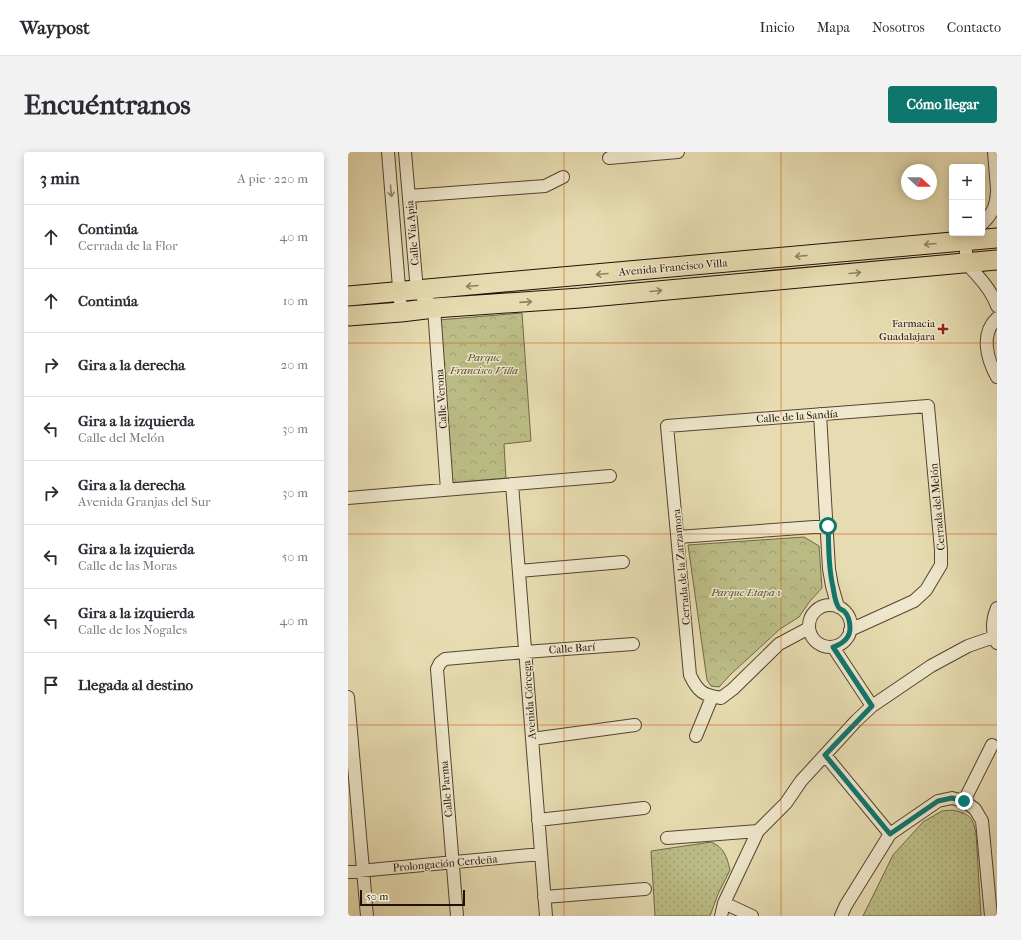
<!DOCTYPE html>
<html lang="es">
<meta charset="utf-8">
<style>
:root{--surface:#fff;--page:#f2f2f3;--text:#2b2b33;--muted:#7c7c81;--line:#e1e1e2;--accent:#0f766e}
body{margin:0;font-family:"IM FELL French Canon",serif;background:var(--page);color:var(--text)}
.controls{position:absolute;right:12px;top:12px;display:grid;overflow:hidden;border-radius:4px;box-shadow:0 2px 10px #0003}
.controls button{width:36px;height:36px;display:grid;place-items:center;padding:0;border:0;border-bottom:1px solid var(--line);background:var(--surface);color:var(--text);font:20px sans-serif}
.compass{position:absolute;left:553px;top:12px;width:36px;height:36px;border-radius:50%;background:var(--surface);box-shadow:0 2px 10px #0003;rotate:111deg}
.scale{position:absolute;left:12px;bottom:10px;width:105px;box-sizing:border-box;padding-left:4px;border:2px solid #231108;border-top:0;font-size:11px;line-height:14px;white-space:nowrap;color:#231108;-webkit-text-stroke:3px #efe8cc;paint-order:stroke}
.stop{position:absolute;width:12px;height:12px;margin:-9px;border:3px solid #0f766e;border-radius:50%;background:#fff}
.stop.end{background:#0f766e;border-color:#fff;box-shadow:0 1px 4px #0008}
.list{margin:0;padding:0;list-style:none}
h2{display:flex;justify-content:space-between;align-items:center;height:52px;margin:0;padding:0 16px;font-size:17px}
h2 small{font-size:13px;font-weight:400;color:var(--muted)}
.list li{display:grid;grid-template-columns:26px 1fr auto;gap:12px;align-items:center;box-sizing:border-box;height:64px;padding:0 16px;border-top:1px solid var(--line)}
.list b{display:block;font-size:15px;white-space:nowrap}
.list p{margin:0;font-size:13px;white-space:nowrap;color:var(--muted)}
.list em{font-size:13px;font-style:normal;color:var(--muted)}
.icon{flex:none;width:22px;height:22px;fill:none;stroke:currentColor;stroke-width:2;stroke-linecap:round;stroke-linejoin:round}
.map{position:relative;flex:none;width:649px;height:764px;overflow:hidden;border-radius:4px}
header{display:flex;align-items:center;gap:24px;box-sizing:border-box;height:56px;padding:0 20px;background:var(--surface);border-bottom:1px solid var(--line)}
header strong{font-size:19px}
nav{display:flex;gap:22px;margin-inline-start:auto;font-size:14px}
.intro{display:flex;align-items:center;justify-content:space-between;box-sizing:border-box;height:96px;padding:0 24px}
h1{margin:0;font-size:28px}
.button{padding:10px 18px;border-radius:4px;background:var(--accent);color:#fff;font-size:14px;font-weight:700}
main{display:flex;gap:24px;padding:0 24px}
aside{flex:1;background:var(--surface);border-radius:4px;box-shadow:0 2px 10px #0003}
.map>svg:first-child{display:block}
</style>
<header>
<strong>Waypost</strong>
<nav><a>Inicio</a><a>Mapa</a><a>Nosotros</a><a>Contacto</a></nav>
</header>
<div class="intro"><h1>Encuéntranos</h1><a class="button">Cómo llegar</a></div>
<main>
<aside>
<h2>3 min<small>A pie · 220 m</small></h2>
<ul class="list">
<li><svg class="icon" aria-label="ahead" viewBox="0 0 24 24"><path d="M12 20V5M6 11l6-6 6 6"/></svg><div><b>Continúa</b><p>Cerrada de la Flor</p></div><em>40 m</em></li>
<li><svg class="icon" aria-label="ahead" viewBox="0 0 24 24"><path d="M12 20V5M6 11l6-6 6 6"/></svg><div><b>Continúa</b></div><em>10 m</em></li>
<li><svg class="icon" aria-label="right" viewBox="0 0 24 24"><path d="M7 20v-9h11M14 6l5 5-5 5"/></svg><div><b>Gira a la derecha</b></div><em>20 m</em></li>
<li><svg class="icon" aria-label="left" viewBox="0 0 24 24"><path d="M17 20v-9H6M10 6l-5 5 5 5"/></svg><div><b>Gira a la izquierda</b><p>Calle del Melón</p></div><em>30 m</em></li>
<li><svg class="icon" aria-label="right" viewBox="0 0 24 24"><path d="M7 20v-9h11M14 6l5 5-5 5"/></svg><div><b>Gira a la derecha</b><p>Avenida Granjas del Sur</p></div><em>30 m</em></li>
<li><svg class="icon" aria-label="left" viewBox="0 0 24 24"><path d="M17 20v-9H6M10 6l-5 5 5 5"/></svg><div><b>Gira a la izquierda</b><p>Calle de las Moras</p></div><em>50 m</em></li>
<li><svg class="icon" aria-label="left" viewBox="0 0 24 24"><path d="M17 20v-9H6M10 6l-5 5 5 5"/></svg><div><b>Gira a la izquierda</b><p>Calle de los Nogales</p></div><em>40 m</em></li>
<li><svg class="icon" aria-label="arrive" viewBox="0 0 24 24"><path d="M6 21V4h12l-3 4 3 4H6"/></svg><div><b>Llegada al destino</b></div></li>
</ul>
</aside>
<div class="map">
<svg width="649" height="764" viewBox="0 0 649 764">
<defs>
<pattern id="grass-dots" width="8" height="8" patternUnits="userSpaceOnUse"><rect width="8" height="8" fill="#bcbe87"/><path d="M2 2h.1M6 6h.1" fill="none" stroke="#a1a273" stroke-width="1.8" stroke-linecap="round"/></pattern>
<pattern id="forest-crowns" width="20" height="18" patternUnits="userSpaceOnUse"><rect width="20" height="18" fill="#bcbe87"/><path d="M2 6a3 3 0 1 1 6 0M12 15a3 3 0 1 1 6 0" fill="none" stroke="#a1a273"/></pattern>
</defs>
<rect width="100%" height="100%" fill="#e7dcb1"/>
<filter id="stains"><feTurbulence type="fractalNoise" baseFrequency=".005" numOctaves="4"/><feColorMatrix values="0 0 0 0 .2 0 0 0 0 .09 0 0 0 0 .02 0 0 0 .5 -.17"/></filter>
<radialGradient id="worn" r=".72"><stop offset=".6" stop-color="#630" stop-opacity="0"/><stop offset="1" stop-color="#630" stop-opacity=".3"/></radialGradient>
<path fill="url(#grass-dots)" stroke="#706848" d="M604 658C622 662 624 664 628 681L633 764H515L545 703 575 670 594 659Z
M363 690C376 695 379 705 382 718L370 742 362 764H307L303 699Z"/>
<path fill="url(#forest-crowns)" stroke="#706848" d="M174 161 183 289 156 292 158 327 104 333 90 168Z
M456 385 471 394 474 436 462 449 451 465 432 477 383 522 371 535 363 534 359 528 340 393Z"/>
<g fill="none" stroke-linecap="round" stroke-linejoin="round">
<g stroke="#544432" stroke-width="14">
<path id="street" d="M40 0 53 160
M57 0 69 139 86 156 99 338
M646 0 649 37
M261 6 330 0
M61 44 197 34 215 25
M634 72C645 61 648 55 649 39
M622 85 618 89V111C630 124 643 137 649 154
M649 166C632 182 639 207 649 225
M472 262 481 417 484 434 490 455
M164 332 198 764
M0 346 262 324
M330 385 480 374
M171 419 275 410
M461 474a21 21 0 1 1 42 0a21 21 0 1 1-42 0Z
M649 456C644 468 643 479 649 491
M461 476 431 492 385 537 373 546C355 543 350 540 342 523L319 274 580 254 593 398V413L578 438 566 449 502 478
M485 495 524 554
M0 545 19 764
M348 584 364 545
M184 587 287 573
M477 603 542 682
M616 649 644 593
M190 668 296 656
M319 686 410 679
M0 720 193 702
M196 745 297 737
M376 751 404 764
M109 764 89 517 92 511 97 507 177 500 285 492
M373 764 376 751 410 679 438 651 453 629 508 569 524 554 583 514 620 494 646 485
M493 764 498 753 542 682 590 649 604 646 616 649 627 657 634 669 643 764"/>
</g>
<g stroke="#231108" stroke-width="21">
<path id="primary" d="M0 144 649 86
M0 164 53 160 86 156 232 146 649 108"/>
</g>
<use href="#street" stroke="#efe8cc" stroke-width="12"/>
<use href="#primary" stroke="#e7dcb1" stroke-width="19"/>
</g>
<defs><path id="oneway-shaft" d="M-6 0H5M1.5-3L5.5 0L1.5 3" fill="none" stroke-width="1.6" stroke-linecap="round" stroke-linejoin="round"/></defs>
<use stroke="#938774" href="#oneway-shaft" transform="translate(43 39) rotate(85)"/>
<g stroke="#8f8165">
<use href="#oneway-shaft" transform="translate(582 92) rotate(175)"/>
<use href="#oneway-shaft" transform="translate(453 104) rotate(175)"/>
<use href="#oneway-shaft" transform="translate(507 121) rotate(-5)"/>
<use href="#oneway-shaft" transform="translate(254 122) rotate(175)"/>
<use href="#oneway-shaft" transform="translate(124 134) rotate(175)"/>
<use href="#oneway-shaft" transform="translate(308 139) rotate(-5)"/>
<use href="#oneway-shaft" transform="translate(178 150) rotate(-4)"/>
</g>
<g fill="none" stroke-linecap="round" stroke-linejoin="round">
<path stroke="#0f766e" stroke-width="5" d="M480 374C481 394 480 415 485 435 486 441 487 451 491 456 492 457 494 458 496 459 500 463 502 470 502 476 502 486 494 492 485 495L524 554 477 603 542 682 590 649 604 646 616 649"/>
</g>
<path fill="none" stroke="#d4520c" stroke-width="1" stroke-opacity="0.55" d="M216 0V764M433 0V764M0 191H649M0 382H649M0 573H649"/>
<path fill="#8f2418" stroke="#efe8cc" stroke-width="1.5" d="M593 171h4v4h4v4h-4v4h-4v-4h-4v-4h4z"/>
<g text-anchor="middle" stroke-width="3" stroke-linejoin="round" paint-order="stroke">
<g font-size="11" fill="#231108" stroke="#efe8cc">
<text transform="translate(64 81) rotate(-95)" y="4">Calle Vía Apia</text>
<text transform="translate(325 115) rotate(-5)" y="4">Avenida Francisco Villa</text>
<text transform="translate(93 247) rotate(-94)" y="4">Calle Verona</text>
<text transform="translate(449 264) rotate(-4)" y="4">Calle de la Sandía</text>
<text transform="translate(589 355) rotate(-95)" y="4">Cerrada del Melón</text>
<text transform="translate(333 415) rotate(-95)" y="4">Cerrada de la Zarzamora</text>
<text transform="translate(224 496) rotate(-4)" y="4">Calle Barí</text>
<text transform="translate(181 548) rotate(-94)" y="4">Avenida Córcega</text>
<text transform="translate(98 637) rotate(-95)" y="4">Calle Parma</text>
<text transform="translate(97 711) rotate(-5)" y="4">Prolongación Cerdeña</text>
</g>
<g font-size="11" fill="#231108" stroke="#efe8cc" text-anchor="end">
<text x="587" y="175">Farmacia<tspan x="587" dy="13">Guadalajara</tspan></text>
</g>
<g font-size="11" font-style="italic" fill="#594e34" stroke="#efe8cc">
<text x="136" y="209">Parque<tspan x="136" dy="13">Francisco Villa</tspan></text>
<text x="398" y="444">Parque Etapa 1</text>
</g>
</g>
<rect width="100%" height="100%" filter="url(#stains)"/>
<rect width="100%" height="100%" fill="url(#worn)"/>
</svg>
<div class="controls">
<button>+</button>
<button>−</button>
</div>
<svg class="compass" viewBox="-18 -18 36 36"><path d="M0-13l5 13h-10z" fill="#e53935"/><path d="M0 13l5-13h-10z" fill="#7c7c81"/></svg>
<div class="scale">50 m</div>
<div class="stop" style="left:480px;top:374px"></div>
<div class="stop end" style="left:616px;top:649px"></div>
</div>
</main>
